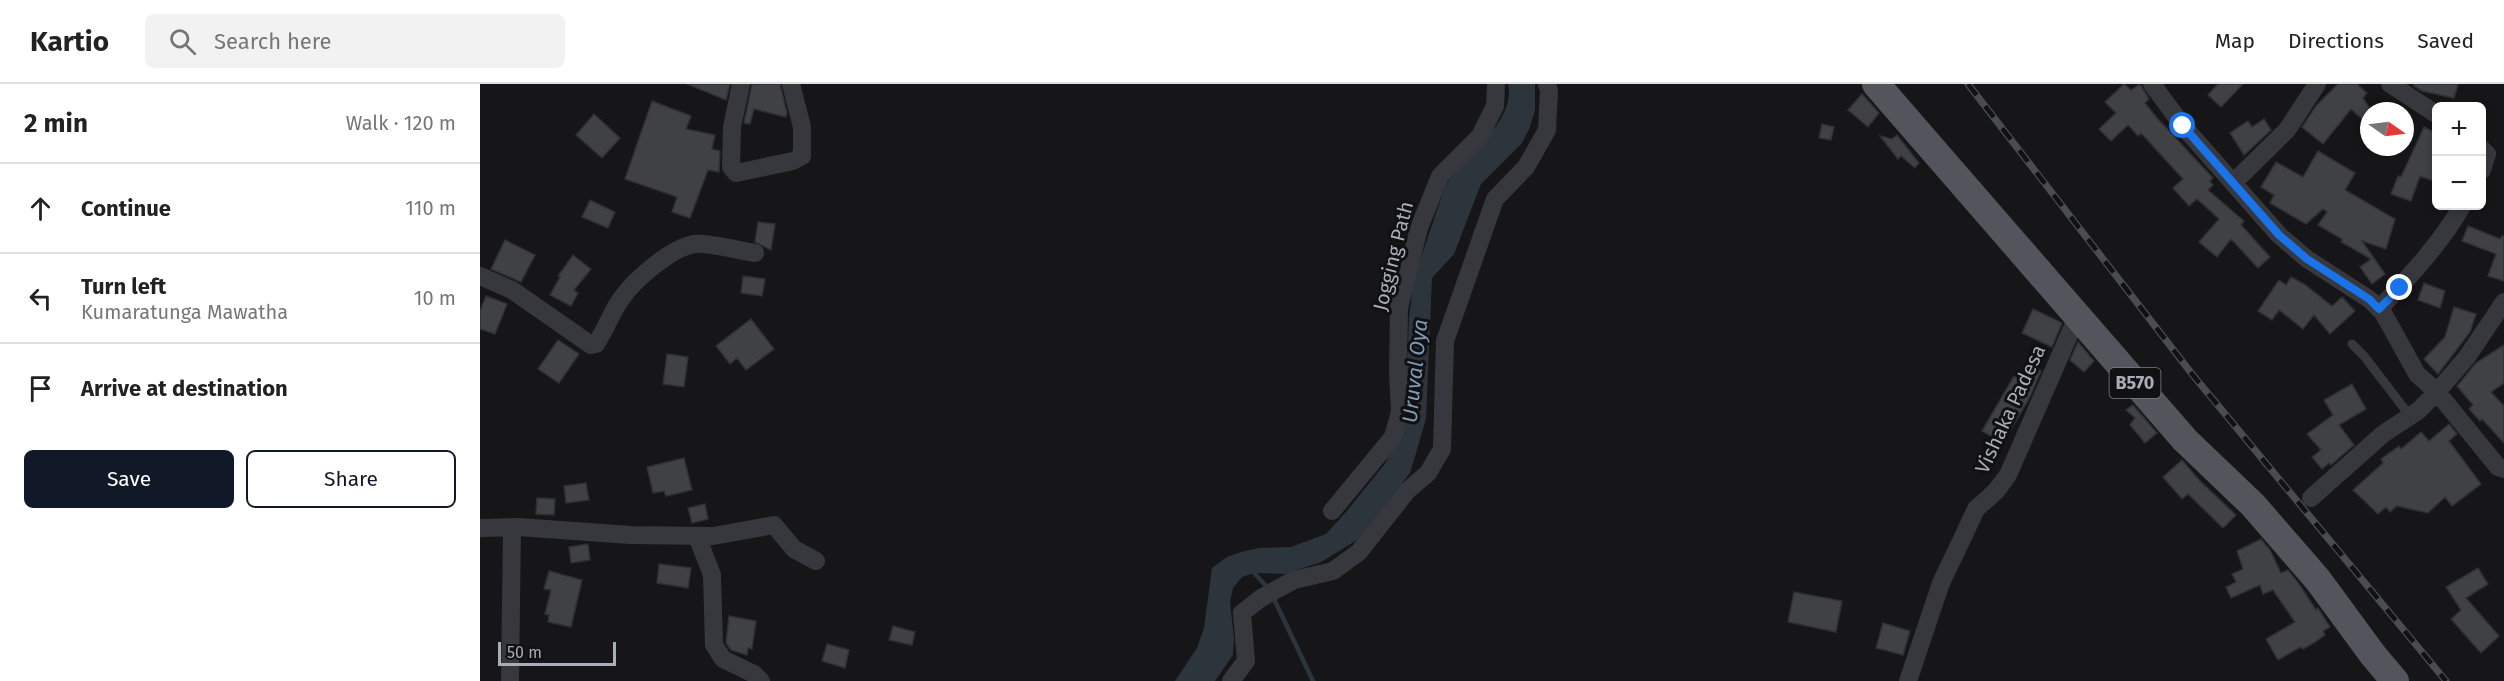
<!DOCTYPE html>
<meta charset="utf-8">
<style>
:root{--surface:#fff;--page:#f2f2f2;--text:#222;--muted:#767676;--line:#e0e0e0;--accent:#111827}
body{margin:0;font-family:"Fira Sans",sans-serif;background:var(--page);color:var(--text)}
.controls{position:absolute;right:18px;top:18px;display:grid;overflow:hidden;border-radius:9px;box-shadow:0 3px 9px #0003}
.controls button{width:54px;height:54px;display:grid;place-items:center;padding:0;border:0;border-bottom:2px solid var(--line);background:var(--surface);color:var(--text);font:30px sans-serif}
.compass{position:absolute;left:1880px;top:18px;width:54px;height:54px;border-radius:50%;background:var(--surface);box-shadow:0 3px 9px #0003;rotate:104deg}
.scale{position:absolute;left:18px;bottom:15px;width:118px;box-sizing:border-box;padding-left:6px;border:3px solid #a8adb8;border-top:0;font-size:16px;line-height:21px;white-space:nowrap;color:#a8adb8;-webkit-text-stroke:4px #111113;paint-order:stroke}
.stop{position:absolute;width:18px;height:18px;margin:-14px;border:4px solid #1a73e8;border-radius:50%;background:#fff}
.stop.end{background:#1a73e8;border-color:#fff;box-shadow:0 2px 6px #0008}
.list{margin:0;padding:0;list-style:none}
h2{display:flex;justify-content:space-between;align-items:center;height:78px;margin:0;padding:0 24px;font-size:26px}
h2 small{font-size:20px;font-weight:400;color:var(--muted)}
.list li{display:grid;grid-template-columns:39px 1fr auto;gap:18px;align-items:center;box-sizing:border-box;height:90px;padding:0 24px;border-top:2px solid var(--line)}
.list b{display:block;font-size:22px;white-space:nowrap}
.list p{margin:0;font-size:20px;white-space:nowrap;color:var(--muted)}
.list em{font-size:20px;font-style:normal;color:var(--muted)}
.actions{display:flex;gap:12px;padding:18px 24px}
.actions a{flex:1;padding:14px 0;border:2px solid var(--accent);border-radius:9px;text-align:center;font-size:21px;color:var(--accent)}
.actions .main{background:var(--accent);color:#fff}
.icon{flex:none;width:33px;height:33px;fill:none;stroke:currentColor;stroke-width:2;stroke-linecap:round;stroke-linejoin:round}
.map{position:relative;flex:none;width:2024px;height:597px;overflow:hidden}
header{display:flex;align-items:center;gap:36px;box-sizing:border-box;height:84px;padding:0 30px;background:var(--surface);border-bottom:2px solid var(--line)}
header strong{font-size:28px}
nav{display:flex;gap:33px;margin-inline-start:auto;font-size:21px}
.search{width:420px;height:54px;background:var(--page);display:flex;align-items:center;gap:15px;box-sizing:border-box;padding:0 21px;border-radius:9px;color:var(--muted);font-size:22px}
main{display:flex}
aside{flex:1;background:var(--surface)}
.map>svg:first-child{display:block}
</style>
<header>
<strong>Kartio</strong>
<div class="search"><svg class="icon" aria-label="search" viewBox="0 0 24 24"><circle cx="10" cy="10" r="6"/><path d="M15 15l6 6"/></svg>Search here</div>
<nav><a>Map</a><a>Directions</a><a>Saved</a></nav>
</header>
<main>
<aside>
<h2>2 min<small>Walk · 120 m</small></h2>
<ul class="list">
<li><svg class="icon" aria-label="ahead" viewBox="0 0 24 24"><path d="M12 20V5M6 11l6-6 6 6"/></svg><div><b>Continue</b></div><em>110 m</em></li>
<li><svg class="icon" aria-label="left" viewBox="0 0 24 24"><path d="M17 20v-9H6M10 6l-5 5 5 5"/></svg><div><b>Turn left</b><p>Kumaratunga Mawatha</p></div><em>10 m</em></li>
<li><svg class="icon" aria-label="arrive" viewBox="0 0 24 24"><path d="M6 21V4h12l-3 4 3 4H6"/></svg><div><b>Arrive at destination</b></div></li>
</ul>
<div class="actions"><a class="main">Save</a><a>Share</a></div>
</aside>
<div class="map">
<svg width="2024" height="597" viewBox="0 0 2024 597">
<rect width="100%" height="100%" fill="#161618"/>
<path fill="#2c353c" d="M1028 0H1055V26L1050 43 1042 59 1001 100 974 170 952 194 946 335 930 389 877 456 841 478 805 490 774 489 762 493 753 504 750 518 754 554 753 571 735 597H695L717 564 724 544 732 484 747 473 761 468 779 464 811 463 846 450 866 428 904 381 917 357 925 334 929 234 934 194 965 103C981 73 1037 39 1028 0Z"/>
<g fill="none" stroke-linecap="round" stroke-linejoin="round">
<path stroke="#2c353c" stroke-width="4.5" d="M774 489 789 505
M793 513 833 597"/>
</g>
<path fill="#404145" stroke="#303034" stroke-width="1.5" d="M207 0H250L246 16Z
M272 0H300L307 29 306 33 274 25 270 40 264 39Z
M1644 0 1651 6 1660 0 1669 15 1665 19 1677 34 1733 94 1730 97 1733 101 1728 106 1764 137 1761 141 1790 173 1778 184 1751 155 1737 173 1719 158 1739 135 1717 115 1709 122 1693 104 1703 95 1661 49 1658 52 1648 41 1631 57 1619 45 1636 29 1625 18Z
M1738 0H1763L1741 23 1728 11Z
M1858 0H1877L1887 9 1883 14 1889 23V30L1883 36 1871 25 1843 60 1822 43 1836 22Z
M1934 0H1978L1974 14 1942 7 1934 2Z
M1382 10 1399 29 1388 43 1368 26Z
M172 17 211 32 206 45 235 51 232 65 240 67 239 88 228 86 210 134 192 128 197 113 145 95Z
M114 30 140 54 122 74 96 51Z
M1784 35 1791 46 1764 71 1750 49 1768 37 1772 43Z
M1342 40 1354 43 1351 56 1339 54Z
M1944 43 1956 49V98L1940 92 1931 117 1911 110 1918 92 1921 93Z
M1417 51 1439 79 1435 84 1421 72 1418 75 1400 52 1412 55Z
M1838 67 1875 89 1865 106 1915 135 1906 165 1882 157 1905 190 1892 200 1880 183 1891 175 1861 158 1862 155 1838 141 1847 128 1843 125 1826 140 1790 119 1794 111 1781 103 1796 78 1823 93Z
M110 116 135 128 128 144 102 133Z
M278 138 295 140 291 166 275 158Z
M1988 142 2020 155 2022 152H2024V197L2008 192 2016 170 1982 157Z
M25 156 55 171 41 198 11 185Z
M93 171 111 185 94 206 98 209 91 222 70 211 80 193 78 192Z
M263 192 285 195 282 212 261 209Z
M1811 193 1824 200 1852 222 1862 213 1875 227 1850 250 1834 231 1823 245 1799 226 1792 236 1778 227 1799 196 1806 201Z
M1944 199 1965 207 1960 224 1938 216Z
M6 212 27 220 15 250 0 245V227Z
M1974 223 1996 230 1990 248 1958 290 1944 275 1965 253Z
M1553 225 1582 239 1572 263 1542 249Z
M271 235 294 265 266 286 257 274 250 280 236 262Z
M78 256 99 270 79 299 58 285Z
M1598 258 1614 277 1604 288 1590 276Z
M2024 261V299L2011 308 2024 322V359L2002 335 2000 337 1989 325 1993 321 1977 302 1996 279Z
M187 270 208 273 204 303 183 300Z
M1548 280 1561 287 1550 313 1523 359 1502 347 1534 292 1539 295Z
M1872 300 1886 325 1859 341 1874 361 1851 381 1849 379 1842 385 1832 373 1841 366 1827 350 1853 331 1844 316Z
M1653 321 1677 349 1665 359 1650 341 1655 334 1646 326Z
M1969 340 1977 350 1969 357 2001 400 1972 422 1965 413 1948 429 1917 422 1910 428 1906 423 1898 430 1873 406 1903 379 1901 375 1919 362 1921 365 1941 348 1949 357Z
M204 374 212 406 186 412 184 407 173 409 167 383Z
M1702 376 1719 396 1756 431 1743 444 1708 410 1702 415 1683 393Z
M106 399 109 416 86 419 84 402Z
M57 414 75 415 74 431 56 430Z
M225 420 228 435 212 439 208 424Z
M1781 455 1790 466 1801 489 1808 486 1819 500 1836 526 1838 524 1850 543 1843 547 1845 551 1835 558 1823 565 1821 563 1798 576 1786 555 1815 538 1793 506 1783 510 1780 501 1751 514 1746 503 1756 498 1752 490 1763 485 1757 467Z
M108 460 110 476 91 479 89 463Z
M179 480 211 484 208 504 177 499Z
M1998 484 2008 500 1986 514 2019 552 2001 569 1971 535 1981 526 1966 503Z
M69 487 102 496 91 543 68 538 69 531 65 530 71 506 64 505Z
M1314 508 1362 517 1356 548 1308 538Z
M249 532 276 537 272 565 268 564 267 571 251 566 246 559Z
M1403 539 1430 547 1423 571 1396 564Z
M413 542 435 548 432 561 409 556Z
M347 560 369 566 365 584 342 577Z"/>
<g fill="none" stroke-linecap="round" stroke-linejoin="round">
<path stroke="#37383d" stroke-width="9" d="M1872 260 1884 272 1930 332"/>
<path stroke="#37383d" stroke-width="18" d="M261 0 252 43 251 83 256 89 313 77 322 72V43L311 0
M1672 0 1703 42 1799 151 1827 175 1889 215 1902 227 1937 290 1957 308 2018 383 2024 385
M1910 0 1956 30
M2002 65 2007 70 2002 86
M1754 98 1807 46 1837 0
M0 192 32 206 111 261 116 260C126 245 131 229 141 215 154 196 192 163 215 160 225 158 261 167 275 169
M1899 225C1929 193 1961 159 1982 122
M1831 414 1903 350 1938 327 1957 308 1987 273 2024 218
M852 427 913 353 920 328 918 290 919 224 939 144 960 92 1000 52 1015 22 1016 0
M0 444 38 443 151 451 233 452 294 441 314 465 336 477
M217 452 232 491 234 561 243 575 274 590 281 597
M30 597 32 443
M751 597 766 577 762 529 781 514 814 496 853 487 879 468 927 407 948 389 962 365 965 257 1015 115 1046 83 1067 46 1069 7 1067 0
M1428 597 1461 499 1482 455 1496 425 1516 407 1528 391 1597 233"/>
<path stroke="#53555c" stroke-width="28" d="M1396 0 1705 356 1773 421 1838 496 1893 571 1915 597"/>
<g stroke="#4a4c52" stroke-width="7">
<path id="rail" d="M1488 0 1712 290 1966 597"/>
</g>
<use href="#rail" stroke="#111113" stroke-width="4.5" stroke-dasharray="14" stroke-linecap="butt"/>
</g>
<g fill="none" stroke-linecap="round" stroke-linejoin="round">
<path stroke="#1a73e8" stroke-width="8" d="M1703 42 1799 151 1827 175 1889 215 1899 225 1920 204"/>
</g>
<g text-anchor="middle" stroke-width="6" stroke-linejoin="round" paint-order="stroke">
<rect fill="#111113" stroke="#7b7e86" stroke-width="1.5" x="1629.5" y="284" width="51" height="30" rx="4.5"/>
<g font-size="18" font-weight="bold" fill="#a8adb8">
<text x="1655" y="305">B570</text>
</g>
<g font-size="20" fill="#a8adb8" stroke="#111113">
<text transform="translate(913 172) rotate(-76)" y="7">Jogging Path</text>
<text transform="translate(1530 325) rotate(-65)" y="7">Vishaka Padesa</text>
</g>
<g font-size="21" font-style="italic" fill="#7f9bb3" stroke="#111113">
<text transform="translate(935 287) rotate(-84)" y="7">Uruval Oya</text>
</g>
</g>
</svg>
<div class="controls">
<button>+</button>
<button>−</button>
</div>
<svg class="compass" viewBox="-18 -18 36 36"><path d="M0-13l5 13h-10z" fill="#e53935"/><path d="M0 13l5-13h-10z" fill="#767676"/></svg>
<div class="scale">50 m</div>
<div class="stop" style="left:1703px;top:42px"></div>
<div class="stop end" style="left:1920px;top:204px"></div>
</div>
</main>
